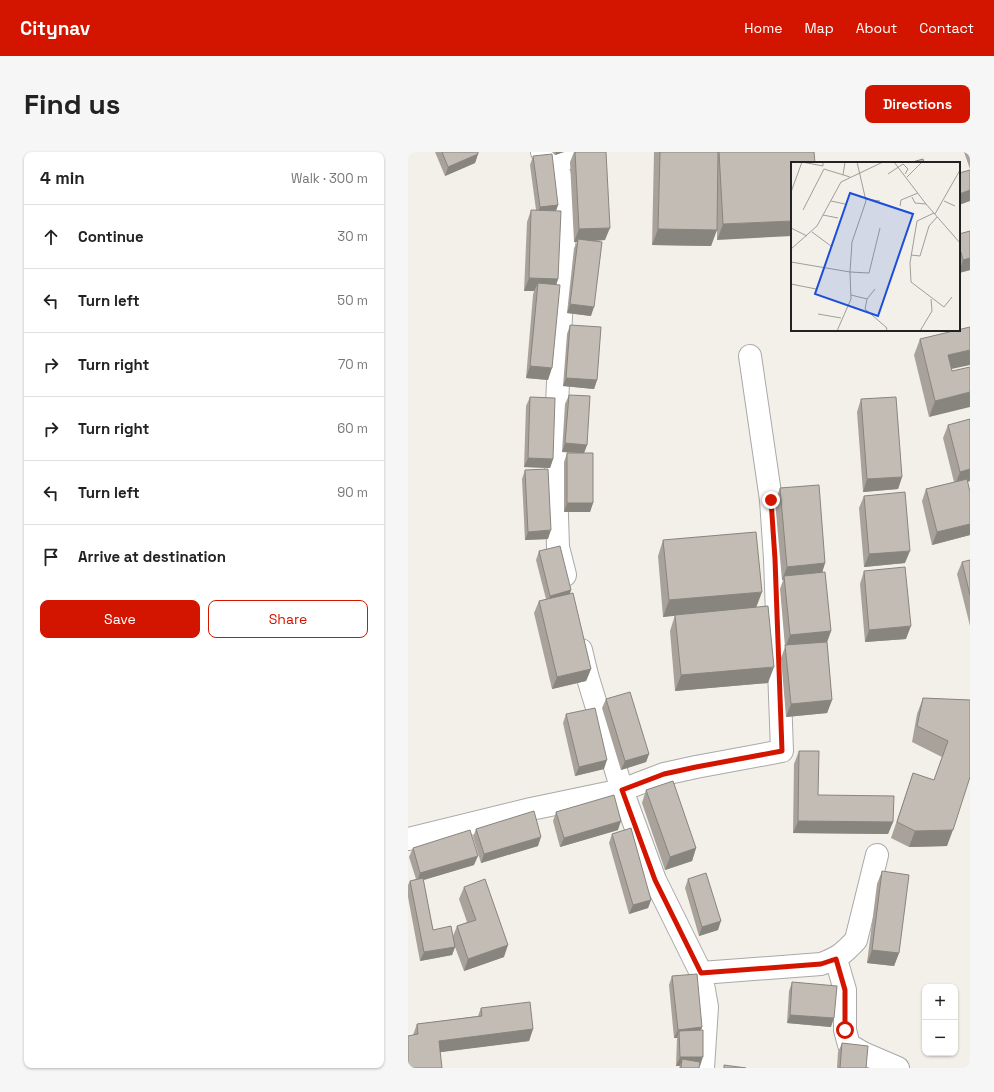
<!DOCTYPE html>
<meta charset="utf-8">
<style>
:root{--surface:#fff;--page:#f6f6f6;--text:#222;--muted:#767676;--line:#e0e0e0;--accent:#d31500}
body{margin:0;font-family:"Space Grotesk",sans-serif;background:var(--page);color:var(--text)}
.controls{position:absolute;right:12px;bottom:12px;display:grid;overflow:hidden;border-radius:8px;box-shadow:0 1px 3px #0004}
.controls button{width:36px;height:36px;display:grid;place-items:center;padding:0;border:0;border-bottom:1px solid var(--line);background:var(--surface);color:var(--text);font:20px sans-serif}
.stop{position:absolute;width:12px;height:12px;margin:-9px;border:3px solid #d31500;border-radius:50%;background:#fff}
.stop.end{background:#d31500;border-color:#fff;box-shadow:0 1px 4px #0008}
.list{margin:0;padding:0;list-style:none}
h2{display:flex;justify-content:space-between;align-items:center;height:52px;margin:0;padding:0 16px;font-size:17px}
h2 small{font-size:13px;font-weight:400;color:var(--muted)}
.list li{display:grid;grid-template-columns:26px 1fr auto;gap:12px;align-items:center;box-sizing:border-box;height:64px;padding:0 16px;border-top:1px solid var(--line)}
.list b{display:block;font-size:15px;white-space:nowrap}
.list em{font-size:13px;font-style:normal;color:var(--muted)}
.actions{display:flex;gap:8px;padding:12px 16px}
.actions a{flex:1;padding:9px 0;border:1px solid var(--accent);border-radius:8px;text-align:center;font-size:14px;color:var(--accent)}
.actions .main{background:var(--accent);color:#fff}
.icon{flex:none;width:22px;height:22px;fill:none;stroke:currentColor;stroke-width:2;stroke-linecap:round;stroke-linejoin:round}
.map{position:relative;flex:none;width:562px;height:916px;overflow:hidden;border-radius:8px}
header{display:flex;align-items:center;gap:24px;box-sizing:border-box;height:56px;padding:0 20px;background:var(--accent);color:#fff}
header strong{font-size:19px}
nav{display:flex;gap:22px;margin-inline-start:auto;font-size:14px}
.intro{display:flex;align-items:center;justify-content:space-between;box-sizing:border-box;height:96px;padding:0 24px}
h1{margin:0;font-size:28px}
.button{padding:10px 18px;border-radius:8px;background:var(--accent);color:#fff;font-size:14px;font-weight:700}
main{display:flex;gap:24px;padding:0 24px}
aside{flex:1;background:var(--surface);border-radius:8px;box-shadow:0 1px 3px #0004}
.map>svg:first-child{display:block}
</style>
<header>
<strong>Citynav</strong>
<nav><a>Home</a><a>Map</a><a>About</a><a>Contact</a></nav>
</header>
<div class="intro"><h1>Find us</h1><a class="button">Directions</a></div>
<main>
<aside>
<h2>4 min<small>Walk · 300 m</small></h2>
<ul class="list">
<li><svg class="icon" aria-label="ahead" viewBox="0 0 24 24"><path d="M12 20V5M6 11l6-6 6 6"/></svg><div><b>Continue</b></div><em>30 m</em></li>
<li><svg class="icon" aria-label="left" viewBox="0 0 24 24"><path d="M17 20v-9H6M10 6l-5 5 5 5"/></svg><div><b>Turn left</b></div><em>50 m</em></li>
<li><svg class="icon" aria-label="right" viewBox="0 0 24 24"><path d="M7 20v-9h11M14 6l5 5-5 5"/></svg><div><b>Turn right</b></div><em>70 m</em></li>
<li><svg class="icon" aria-label="right" viewBox="0 0 24 24"><path d="M7 20v-9h11M14 6l5 5-5 5"/></svg><div><b>Turn right</b></div><em>60 m</em></li>
<li><svg class="icon" aria-label="left" viewBox="0 0 24 24"><path d="M17 20v-9H6M10 6l-5 5 5 5"/></svg><div><b>Turn left</b></div><em>90 m</em></li>
<li><svg class="icon" aria-label="arrive" viewBox="0 0 24 24"><path d="M6 21V4h12l-3 4 3 4H6"/></svg><div><b>Arrive at destination</b></div></li>
</ul>
<div class="actions"><a class="main">Save</a><a>Share</a></div>
</aside>
<div class="map">
<svg width="562" height="916" viewBox="0 0 562 916">
<rect width="100%" height="100%" fill="#f2f0e8"/>
<g fill="none" stroke-linecap="round" stroke-linejoin="round">
<g stroke="#a9a9a9" stroke-width="24">
<path id="minor" d="M134 0 145 10 152 23 157 76 149 253 148 333 150 395 157 423
M145 10 186 0
M173 498 179 523 214 638 256 622 288 615 374 599 367 407 363 348 342 204
M0 687 123 657 214 638 247 728 293 821 299 855 295 916
M428 807 437 838V878L441 893 455 901 490 916
M293 821 413 812C430 806 436 801 448 788L469 703"/>
</g>
<use href="#minor" stroke="#fff" stroke-width="22"/>
</g>
<path fill="#a8a29b" d="M27 0H70V2L67 11 37 24Z
M144 0H156L147 3Z
M166 0H198L197 88 184 89 183 164 159 161 166 96 169 90H166L162 10Z
M246 0H406L309 88V77L303 94 244 93Z
M556 0H562V17Z
M125 4 150 53 148 58 150 127 148 133 140 228 118 226 125 143 126 139H116L119 70 123 58H128L122 13Z
M562 79V118L551 121V82Z
M162 173 189 228 186 237 155 234 159 182Z
M512 187 544 217 521 265 506 203Z
M161 243 179 293 176 301 185 351 182 360H156V310L159 301H172L154 300 157 252Z
M122 245 145 307 142 316 116 315 118 254Z
M453 247 494 325 490 337 455 340 449 260Z
M562 267V329L559 330 562 340V383L524 393 514 349 518 337 546 330 535 286 540 273Z
M117 318 140 387 117 388 114 327Z
M372 336 417 411 414 421 423 479 419 491 424 548 419 561 378 565 373 506 377 495 372 437 375 428H374L367 349Z
M456 344 497 411 456 415 451 356Z
M255 388 348 456 360 531 267 539 262 479 267 463 255 465 250 404Z
M131 399 163 438 162 441 183 517 178 529 144 537 126 461 131 449 138 447 128 408Z
M562 408V474L549 422 554 410Z
M456 419 498 487 457 490 452 432Z
M515 546 562 548 539 694 501 695 483 686 505 621 526 628 534 605 504 590 509 562Z
M198 547 241 602 238 610 213 618 194 556Z
M158 562 196 617 167 624 155 571Z
M391 599 410 643 485 670 480 682 385 681 386 612Z
M238 638 288 696 284 709 257 718 234 651Z
M148 660 210 678 152 695 145 669Z
M68 677 130 694 73 711 65 685Z
M204 682 243 748 240 756 221 762 201 691Z
M5 696 66 713 15 728 25 778 45 784 49 774 59 770 51 747 56 735 96 805 56 819 47 795 44 803 12 809 0 745V733L2 729 8 727 1 705Z
M474 719 491 801 486 814 459 811 469 732Z
M280 727 310 778 291 784 277 736Z
M264 824 294 875 293 878 292 914 291 916H271L272 914H268L269 886H266L261 833Z
M384 830 423 875 379 871 381 839Z
M73 856 125 877 121 889 32 900 5 883 9 872 70 864Z
M434 891 458 916H429L430 900Z"/>
<path fill="#88847e" d="M148 0H156L147 3Z
M70 2 67 11 37 24 40 15Z
M562 38V49L551 53V42Z
M150 53 147 62 128 64 132 55Z
M384 69V84L309 88 315 72Z
M202 76 197 88 169 90 170 87 169 90H166L171 77Z
M250 77 309 78 303 94 244 93Z
M562 106V118L551 121 555 108Z
M121 126 150 127 146 140 130 131 126 139H116Z
M162 152 186 155 183 164 159 161Z
M562 198V213L534 219 540 203Z
M122 214 144 216 140 228 118 226Z
M158 226 189 228 186 237 155 234Z
M562 240V255L521 265 527 249Z
M157 291 179 293 176 301 154 300Z
M120 306 145 307 142 316 116 315Z
M562 317V329L547 333 552 320Z
M494 325 490 337 455 340 459 327Z
M159 351H185L182 360H156Z
M562 372V383L524 393 529 380Z
M143 378 140 387 117 388 120 380Z
M502 399 497 411 456 415 461 402Z
M417 411 413 424H376L375 428H374L379 415Z
M163 438 160 447 139 452 142 444Z
M354 440 348 456 255 465 261 448Z
M503 474 498 487 457 490 461 478Z
M423 479 418 492 377 496 382 483Z
M366 515 360 531 267 539 273 523Z
M183 517 178 529 144 537 149 525Z
M424 548 419 561 378 565 383 552Z
M241 602 238 610 213 618 217 609Z
M199 608 196 617 167 624 171 615Z
M213 669 210 678 152 695 156 686Z
M390 669 485 670 480 682 385 681Z
M545 678 539 694 501 695 507 679Z
M133 685 130 694 73 711 76 702Z
M288 696 284 709 257 718 262 705Z
M70 704 66 713 9 730 12 721Z
M243 748 240 756 221 762 225 753Z
M313 769 310 778 291 784 294 775Z
M100 793 96 805 56 819 60 807Z
M47 795 44 803 12 809 16 800Z
M464 798 491 801 486 814 459 811Z
M382 863 426 866 423 875 379 871Z
M294 875 291 884 271 879 269 886H266L270 878Z
M125 877 121 889 26 901 31 889Z
M272 905H295L292 914H273L274 907 272 914H268Z"/>
<path fill="#c3bcb4" stroke="#88847e" d="M34 0H70V2L40 15Z
M167 0H198L202 76 171 77Z
M252 0H310L309 78 250 77Z
M311 0H406L407 11H384V69L315 72Z
M144 2 150 53 132 55 125 4Z
M515 7 516 11H501Z
M562 18V38L551 42V21Z
M123 58 153 59 150 127 121 126Z
M562 79V106L555 108 553 100 551 101V82Z
M170 87 194 90 186 155 162 152Z
M130 131 152 133 144 216 122 214Z
M162 173 193 175 189 228 158 226Z
M562 175V198L540 203 544 219 562 215V240L527 249 512 187Z
M161 243 182 244 179 293 157 291Z
M122 245 147 246 145 307 120 306Z
M488 245 494 325 459 327 453 247Z
M562 267V317L552 320 540 273Z
M159 301H185V351H159Z
M140 317 143 378 120 380 117 318Z
M559 327 562 340V372L529 380 518 337Z
M411 333 417 411 379 415 372 336Z
M497 340 502 399 461 402 456 344Z
M348 380 354 440 261 448 255 388Z
M152 394 163 438 142 444 131 399Z
M562 408V443L554 410Z
M497 415 503 474 461 478 456 419Z
M417 420 423 479 382 483 376 424Z
M165 441 183 517 149 525 131 449Z
M360 454 366 515 273 523 267 463Z
M419 490 424 548 383 552 377 493Z
M222 540 241 602 217 609 198 547Z
M515 546 562 548V625L545 678 507 679 489 670 505 621 526 628 540 589 509 574Z
M187 556 199 608 171 615 158 562Z
M391 599H411L410 643 486 644 485 670 390 669Z
M265 629 288 696 262 705 238 638Z
M206 643 213 669 156 686 148 660Z
M126 659 133 685 76 702 68 677Z
M223 676 243 748 225 753 204 682Z
M62 678 70 704 12 721 5 696Z
M474 719 501 723 491 801 464 798Z
M298 721 313 769 294 775 280 727Z
M15 726 25 778 43 774 47 795 16 800 2 729Z
M77 727 100 793 60 807 49 774 68 768 56 735Z
M289 822 294 875 270 878 264 824Z
M384 830 429 834 426 866 382 863Z
M122 850 125 877 31 889 34 916H0V884L10 882 9 872 74 864 73 856Z
M295 878V905H272L271 879Z
M434 891 460 894 458 916H432Z
M274 907 292 910 291 916H273Z
M316 913 338 916H316Z"/>
<g fill="none" stroke-linecap="round" stroke-linejoin="round">
<path stroke="#d31500" stroke-width="5" d="M363 348 367 407 374 599 288 615 256 622 214 638 247 728 293 821 413 812 428 807 437 838V878"/>
</g>
<g transform="translate(383 10)">
<rect width="169" height="169" fill="#f2f0e8"/>
<path fill="none" stroke="#9f9e99" stroke-width="1" d="M11 0 32 4V0M66 0 75 39 61 80 59 110 78 111 89 66M103 0 135 42 169 81M97 12 112 2 117 7 114 12M52 13 54 0M116 15 131 0M0 30 11 0M121 35 124 41 135 42M75 37 89 39M40 39 54 42M153 39 164 44M109 44 110 38 127 31M12 48 33 7 59 15M143 51 126 59 119 101 120 120 153 145 161 135M144 52 169 8M32 53 47 56M0 66 16 74M21 70 40 84M0 87 26 64 50 20 92 0M120 93 129 94 138 64 146 55M0 100 59 110 60 137 46 169M0 122 25 127M60 133 76 137 84 127M76 137 74 147 96 166 95 169M27 152 50 156M129 169 141 149 140 137"/>
<path fill="#1d4ed8" fill-opacity="0.15" stroke="#1d4ed8" stroke-width="2" d="M59 31 122 52 87 154 24 132Z"/>
<rect width="169" height="169" fill="none" stroke="#222" stroke-width="2"/>
</g>
</svg>
<div class="controls">
<button>+</button>
<button>−</button>
</div>
<div class="stop" style="left:437px;top:878px"></div>
<div class="stop end" style="left:363px;top:348px"></div>
</div>
</main>
